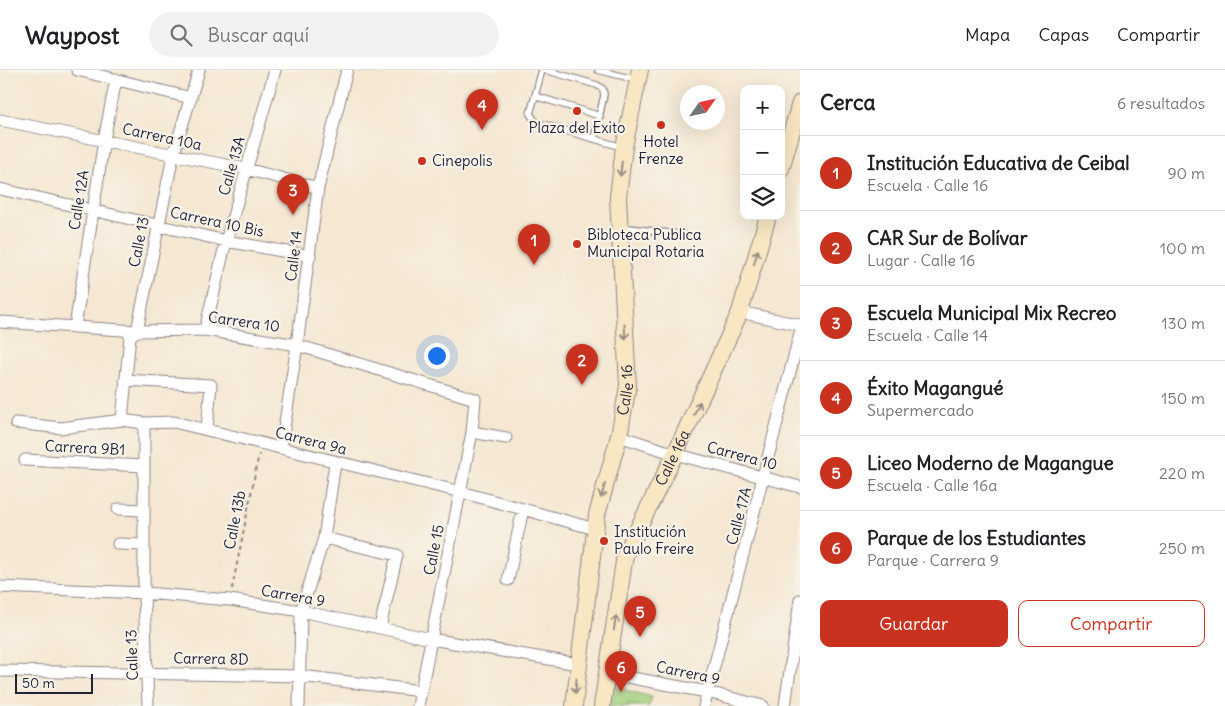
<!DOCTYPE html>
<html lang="es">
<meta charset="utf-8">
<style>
:root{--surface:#fff;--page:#f2f2f2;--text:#202124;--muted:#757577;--line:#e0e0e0;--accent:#c8321e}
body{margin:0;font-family:Delius,sans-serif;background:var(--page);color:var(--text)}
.controls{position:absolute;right:15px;top:15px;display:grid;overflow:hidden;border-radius:10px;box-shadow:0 5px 20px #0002}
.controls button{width:45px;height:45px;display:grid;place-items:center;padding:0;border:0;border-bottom:1px solid var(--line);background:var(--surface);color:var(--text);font:25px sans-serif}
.compass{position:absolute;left:680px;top:15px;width:45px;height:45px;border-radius:50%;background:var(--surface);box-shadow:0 5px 20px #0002;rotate:56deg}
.scale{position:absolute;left:15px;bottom:12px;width:78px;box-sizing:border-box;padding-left:5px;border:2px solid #22223b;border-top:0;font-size:14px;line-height:18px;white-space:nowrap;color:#22223b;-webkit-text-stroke:4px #f7f3e8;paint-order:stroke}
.you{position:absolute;left:436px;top:285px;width:18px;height:18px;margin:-12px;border:4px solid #fff;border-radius:50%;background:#1a73e8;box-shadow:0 0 0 8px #1a73e833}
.badge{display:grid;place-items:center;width:32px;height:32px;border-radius:50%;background:var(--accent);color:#fff;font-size:16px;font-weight:700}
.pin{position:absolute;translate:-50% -41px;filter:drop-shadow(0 1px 2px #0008)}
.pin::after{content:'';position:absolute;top:26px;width:18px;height:15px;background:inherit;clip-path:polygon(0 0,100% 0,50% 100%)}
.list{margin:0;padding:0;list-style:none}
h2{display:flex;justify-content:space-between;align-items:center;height:65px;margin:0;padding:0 20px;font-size:21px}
h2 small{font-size:16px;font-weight:400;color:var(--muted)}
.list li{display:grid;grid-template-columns:32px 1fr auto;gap:15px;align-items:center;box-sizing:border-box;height:75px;padding:0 20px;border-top:1px solid var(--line)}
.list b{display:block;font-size:19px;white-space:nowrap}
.list p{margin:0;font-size:16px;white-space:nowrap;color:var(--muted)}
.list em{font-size:16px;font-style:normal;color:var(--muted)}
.actions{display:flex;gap:10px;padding:15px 20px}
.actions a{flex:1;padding:11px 0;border:1px solid var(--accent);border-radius:10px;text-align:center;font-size:18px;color:var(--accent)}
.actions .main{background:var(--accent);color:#fff}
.icon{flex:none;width:28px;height:28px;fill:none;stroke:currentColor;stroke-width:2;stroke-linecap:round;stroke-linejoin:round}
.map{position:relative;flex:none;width:800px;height:636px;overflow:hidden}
header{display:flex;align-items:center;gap:30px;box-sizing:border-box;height:70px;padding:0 25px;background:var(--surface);border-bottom:1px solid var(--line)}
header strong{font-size:24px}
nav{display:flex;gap:28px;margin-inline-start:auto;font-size:18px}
.search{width:350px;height:45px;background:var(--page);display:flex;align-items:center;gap:12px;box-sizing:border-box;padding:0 18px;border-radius:28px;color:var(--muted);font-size:19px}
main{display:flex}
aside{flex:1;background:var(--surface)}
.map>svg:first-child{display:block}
</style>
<header>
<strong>Waypost</strong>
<div class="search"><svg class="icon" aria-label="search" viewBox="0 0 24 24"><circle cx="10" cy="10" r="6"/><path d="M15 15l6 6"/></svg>Buscar aquí</div>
<nav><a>Mapa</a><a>Capas</a><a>Compartir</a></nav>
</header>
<main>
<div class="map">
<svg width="800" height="636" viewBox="0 0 800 636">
<defs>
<pattern id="park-crowns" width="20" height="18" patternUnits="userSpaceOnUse" patternTransform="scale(1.25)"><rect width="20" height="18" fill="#a1cf7d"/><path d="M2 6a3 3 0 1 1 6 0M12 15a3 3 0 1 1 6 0" fill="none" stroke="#8ab16d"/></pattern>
</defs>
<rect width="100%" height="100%" fill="#f7f3e8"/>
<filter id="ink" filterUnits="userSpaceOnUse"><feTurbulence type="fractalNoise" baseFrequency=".02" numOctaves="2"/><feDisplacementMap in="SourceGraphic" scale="10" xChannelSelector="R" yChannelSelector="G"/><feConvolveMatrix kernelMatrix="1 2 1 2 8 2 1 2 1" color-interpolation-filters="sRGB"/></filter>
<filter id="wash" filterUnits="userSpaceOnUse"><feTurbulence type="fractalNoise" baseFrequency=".0096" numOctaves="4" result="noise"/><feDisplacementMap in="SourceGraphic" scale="20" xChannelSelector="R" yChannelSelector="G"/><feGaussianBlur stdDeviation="1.12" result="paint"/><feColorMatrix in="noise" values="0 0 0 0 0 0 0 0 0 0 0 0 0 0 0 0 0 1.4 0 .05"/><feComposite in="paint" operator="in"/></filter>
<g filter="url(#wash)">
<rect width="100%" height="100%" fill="#f5e7d1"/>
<path fill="url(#park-crowns)" stroke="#62785c" d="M611 616 652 627 649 636H609Z"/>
</g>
<g filter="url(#ink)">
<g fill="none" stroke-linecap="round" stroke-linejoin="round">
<g stroke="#8c8486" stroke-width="8">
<path id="lane" d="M542 0 530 44 536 52 622 77
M545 0 597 15 603 19 604 25 594 69
M598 0 637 10
M535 26 600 46
M621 157 685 165"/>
</g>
<g stroke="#8c8486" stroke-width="13">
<path id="street" d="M77 0 191 28
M0 50 246 99 318 118
M0 119 226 171 310 186
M740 242 800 255
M0 252 137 261 205 260 297 275 475 329 472 362 418 636
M75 257 104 70 116 9
M205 260 226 171 275 0
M125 310 211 315 207 359
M122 350 130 266 137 261 173 86 199 0
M16 353 61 358 122 350 144 353 174 352 461 422 595 459
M144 353V523L148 636
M472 362 506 368
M619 366 675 384 800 417
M281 378 297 275 318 118 347 0
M25 390 144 396
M118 439 144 440
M324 468 397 485 380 557
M118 474 144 475
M508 510 523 439
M0 517 144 523 230 530 301 541 431 569 578 594
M0 601 301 606 421 621
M606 603 707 622 763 636
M299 636 301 541 324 468 335 393
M704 636 800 263
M785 636 800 530"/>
</g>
<g stroke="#8c8486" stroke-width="18">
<g id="secondary">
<path d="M781 99 800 33"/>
<path id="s1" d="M574 636 597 445 619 366 628 316 618 127 624 77 640 0"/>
<path id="s2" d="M602 636 625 485 675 384 740 242 768 146"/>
</g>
</g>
<path stroke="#8c8486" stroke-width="2" stroke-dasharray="4 4" stroke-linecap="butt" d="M232 519 259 384"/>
<use href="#lane" stroke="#fff" stroke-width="5.5"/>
<use href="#street" stroke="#fff" stroke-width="11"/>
<use href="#secondary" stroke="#f9e7c3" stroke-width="16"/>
</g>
<defs><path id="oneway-shaft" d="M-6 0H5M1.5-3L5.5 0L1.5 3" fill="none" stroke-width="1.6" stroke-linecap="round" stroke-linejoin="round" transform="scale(1.25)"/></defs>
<g stroke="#988e86">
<use href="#oneway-shaft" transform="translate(621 99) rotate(97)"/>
<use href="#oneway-shaft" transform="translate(756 187) rotate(-74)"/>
<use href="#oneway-shaft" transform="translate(625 262) rotate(86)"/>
<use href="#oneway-shaft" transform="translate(697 338) rotate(-65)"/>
<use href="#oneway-shaft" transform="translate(603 421) rotate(106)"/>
<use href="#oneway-shaft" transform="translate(615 553) rotate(-81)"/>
<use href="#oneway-shaft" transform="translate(576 616) rotate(94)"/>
</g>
</g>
<g fill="#c8321e" stroke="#f7f3e8" stroke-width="2">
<circle cx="577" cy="41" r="5"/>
<circle cx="661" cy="55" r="5"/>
<circle cx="422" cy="91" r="5"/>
<circle cx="577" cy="174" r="5"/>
<circle cx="604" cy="471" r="5"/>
</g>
<g text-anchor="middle" stroke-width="4.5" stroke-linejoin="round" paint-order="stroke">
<g font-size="15" fill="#22223b" stroke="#f7f3e8" text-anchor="start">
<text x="577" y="63" text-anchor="middle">Plaza del Exito</text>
<text x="661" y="77" text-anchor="middle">Hotel<tspan x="661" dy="17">Frenze</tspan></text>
<text x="432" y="96">Cinepolis</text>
<text x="587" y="170">Bibloteca Publica<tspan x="587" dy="17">Municipal Rotaria</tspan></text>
<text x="614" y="467">Institución<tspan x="614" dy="17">Paulo Freire</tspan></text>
</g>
<g font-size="15" fill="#22223b" stroke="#f7f3e8">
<text transform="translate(162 67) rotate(12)" y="5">Carrera 10a</text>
<text transform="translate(232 96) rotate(-74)" y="5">Calle 13A</text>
<text transform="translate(79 130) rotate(-81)" y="5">Calle 12A</text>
<text transform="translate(217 152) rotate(12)" y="5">Carrera 10 Bis</text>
<text transform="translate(139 172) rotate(-79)" y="5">Calle 13</text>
<text transform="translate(294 186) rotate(-83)" y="5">Calle 14</text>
<text transform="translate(244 252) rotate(8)" y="5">Carrera 10</text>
<text dy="5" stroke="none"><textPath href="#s1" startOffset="321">Calle 16</textPath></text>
<text transform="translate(311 371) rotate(14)" y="5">Carrera 9a</text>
<text transform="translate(85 378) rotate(3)" y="5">Carrera 9B1</text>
<text transform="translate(742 386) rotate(15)" y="5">Carrera 10</text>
<text dy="5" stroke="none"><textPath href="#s2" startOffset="261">Calle 16a</textPath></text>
<text transform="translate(739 446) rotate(-75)" y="5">Calle 17A</text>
<text transform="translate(235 450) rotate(-79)" y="5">Calle 13b</text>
<text transform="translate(434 480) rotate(-79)" y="5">Calle 15</text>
<text transform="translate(293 526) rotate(10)" y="5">Carrera 9</text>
<text transform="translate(132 585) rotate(-92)" y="5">Calle 13</text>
<text transform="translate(211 589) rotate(1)" y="5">Carrera 8D</text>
<text transform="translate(688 603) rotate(12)" y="5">Carrera 9</text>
</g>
</g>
</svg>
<div class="controls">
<button>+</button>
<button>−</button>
<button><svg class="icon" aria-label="layers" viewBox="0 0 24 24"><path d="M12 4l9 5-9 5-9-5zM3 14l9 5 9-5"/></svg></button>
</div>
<svg class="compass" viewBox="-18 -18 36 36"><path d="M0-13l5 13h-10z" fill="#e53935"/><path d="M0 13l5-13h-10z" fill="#757577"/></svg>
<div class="scale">50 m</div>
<div class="you"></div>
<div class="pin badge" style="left:534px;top:195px">1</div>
<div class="pin badge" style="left:582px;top:315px">2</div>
<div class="pin badge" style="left:293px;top:145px">3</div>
<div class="pin badge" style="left:482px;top:60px">4</div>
<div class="pin badge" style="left:640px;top:567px">5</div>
<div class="pin badge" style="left:621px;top:622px">6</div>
</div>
<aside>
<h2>Cerca<small>6 resultados</small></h2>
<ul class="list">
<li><span class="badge">1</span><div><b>Institución Educativa de Ceibal</b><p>Escuela · Calle 16</p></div><em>90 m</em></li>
<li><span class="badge">2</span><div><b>CAR Sur de Bolívar</b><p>Lugar · Calle 16</p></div><em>100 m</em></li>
<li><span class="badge">3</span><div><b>Escuela Municipal Mix Recreo</b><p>Escuela · Calle 14</p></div><em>130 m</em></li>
<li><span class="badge">4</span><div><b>Éxito Magangué</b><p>Supermercado</p></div><em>150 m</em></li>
<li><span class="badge">5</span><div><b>Liceo Moderno de Magangue</b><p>Escuela · Calle 16a</p></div><em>220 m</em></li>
<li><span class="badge">6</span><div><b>Parque de los Estudiantes</b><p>Parque · Carrera 9</p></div><em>250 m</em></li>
</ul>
<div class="actions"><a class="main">Guardar</a><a>Compartir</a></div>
</aside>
</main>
